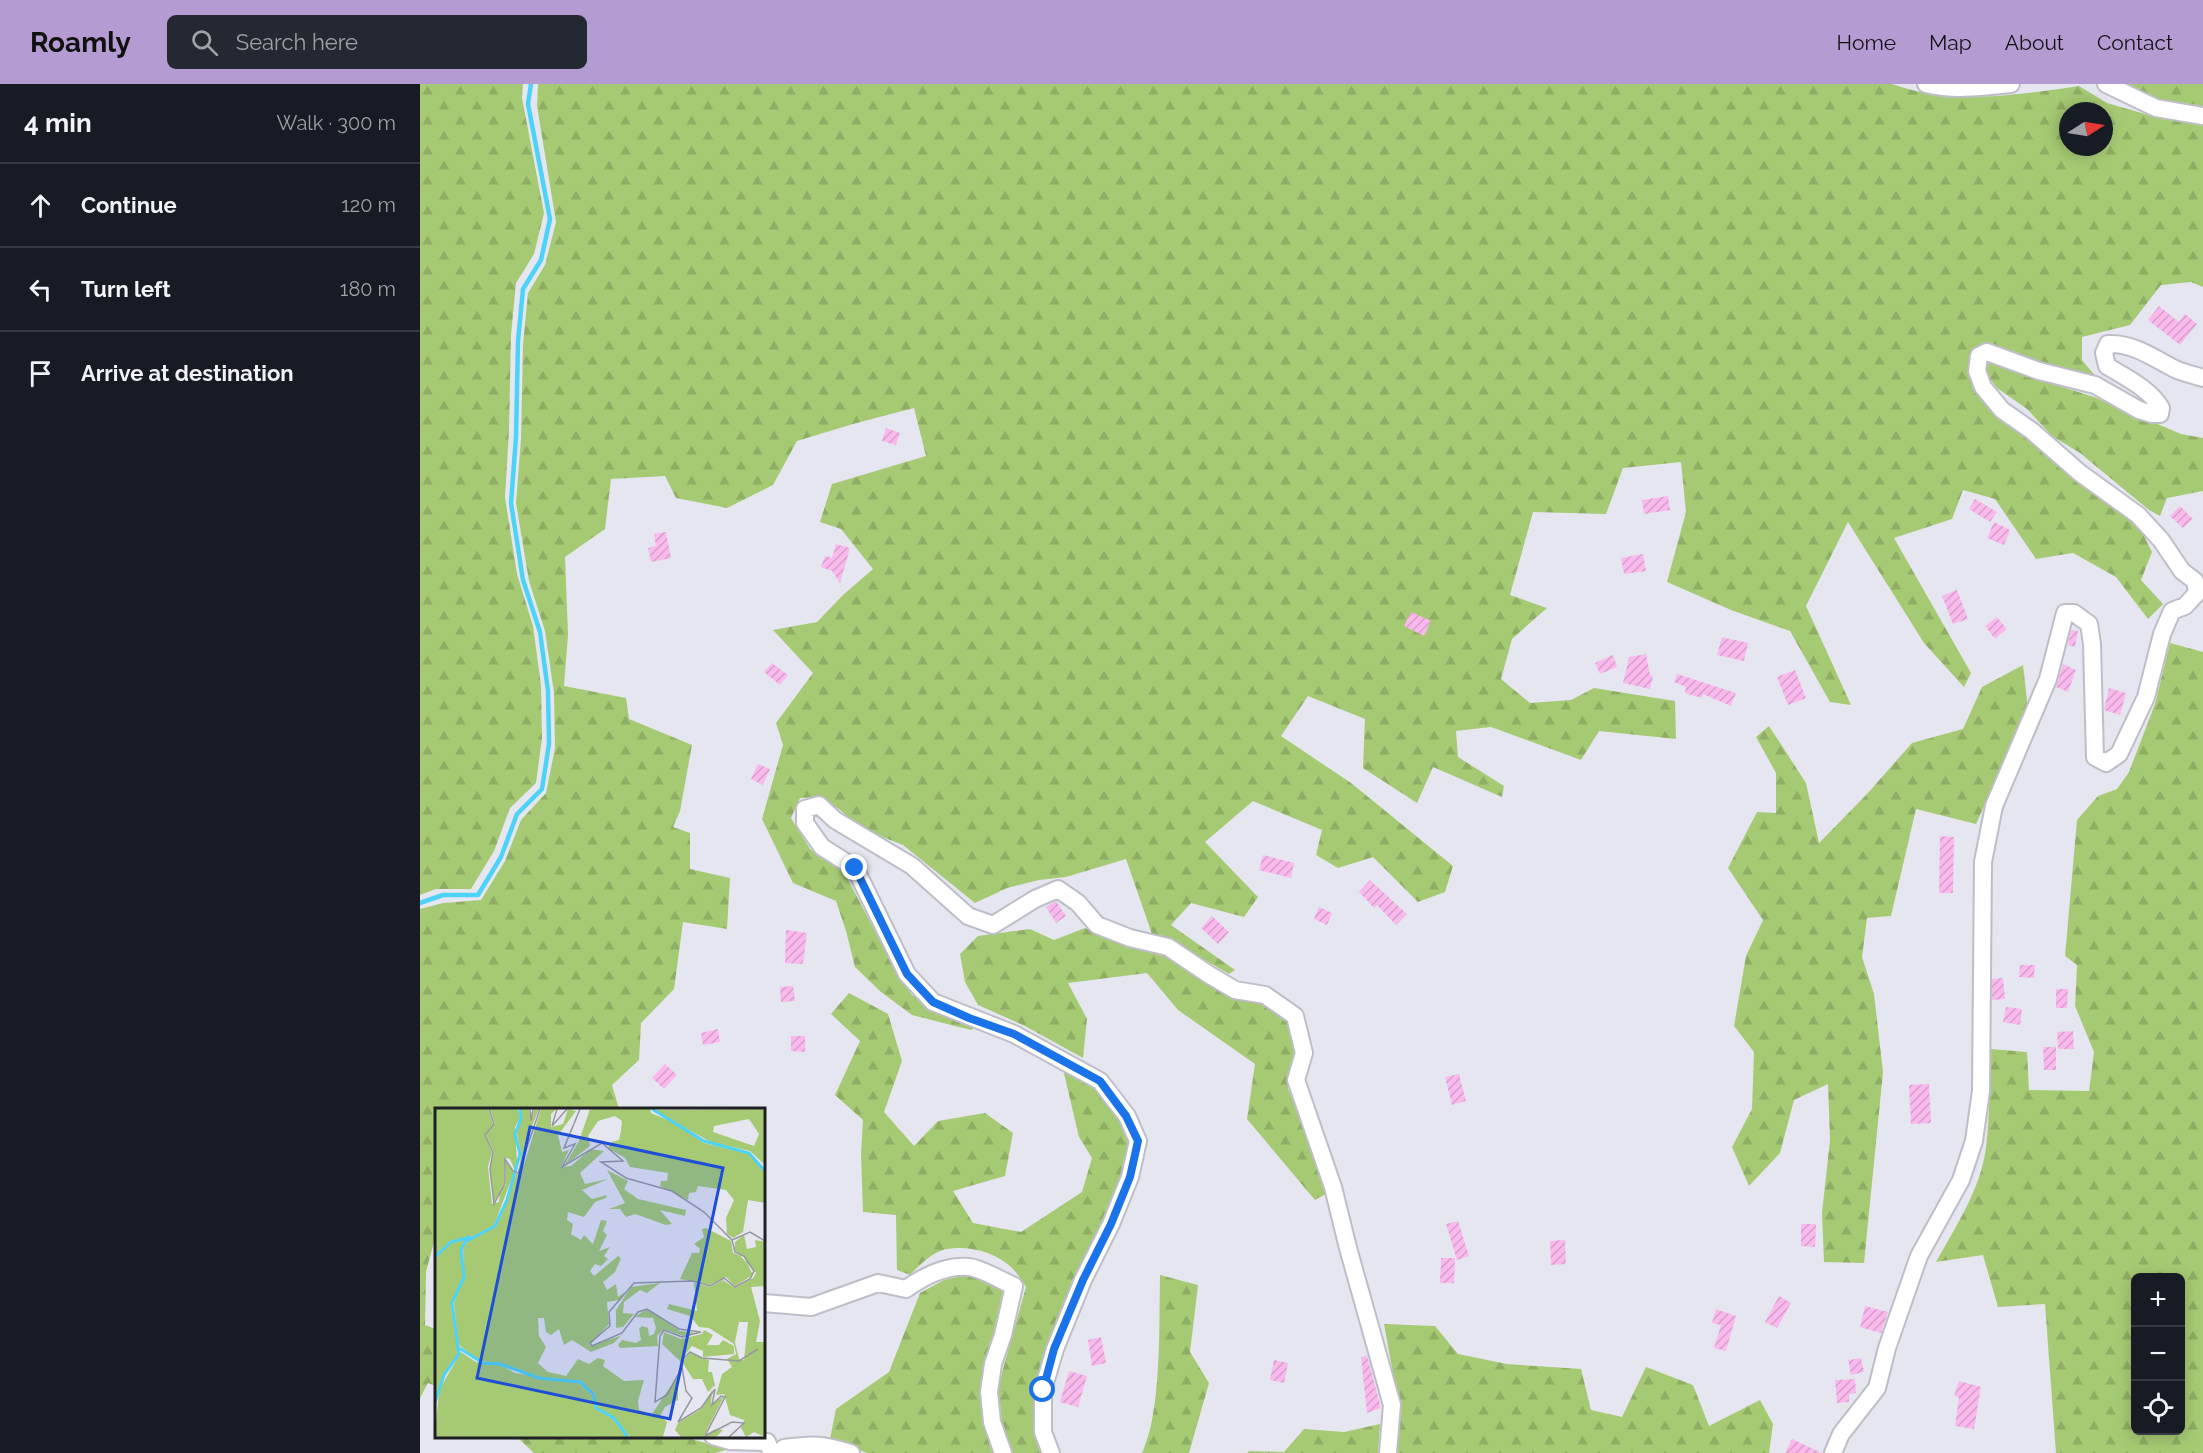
<!DOCTYPE html>
<meta charset="utf-8">
<style>
:root{--surface:#171b24;--page:#242831;--text:#f1f3f6;--muted:#9ea1a6;--line:#363941;--accent:#b49cd3}
body{margin:0;font-family:Raleway,sans-serif;background:var(--page);color:var(--text)}
.controls{position:absolute;right:18px;bottom:18px;display:grid;overflow:hidden;border-radius:9px;box-shadow:0 3px 15px #0003}
.controls button{width:54px;height:54px;display:grid;place-items:center;padding:0;border:0;border-bottom:2px solid var(--line);background:var(--surface);color:var(--text);font:30px sans-serif}
.compass{position:absolute;left:1639px;top:18px;width:54px;height:54px;border-radius:50%;background:var(--surface);box-shadow:0 3px 15px #0003;rotate:78deg}
.stop{position:absolute;width:18px;height:18px;margin:-14px;border:4px solid #1a73e8;border-radius:50%;background:#fff}
.stop.end{background:#1a73e8;border-color:#fff;box-shadow:0 2px 6px #0008}
.list{margin:0;padding:0;list-style:none}
h2{display:flex;justify-content:space-between;align-items:center;height:78px;margin:0;padding:0 24px;font-size:26px}
h2 small{font-size:20px;font-weight:400;color:var(--muted)}
.list li{display:grid;grid-template-columns:39px 1fr auto;gap:18px;align-items:center;box-sizing:border-box;height:84px;padding:0 24px;border-top:2px solid var(--line)}
.list b{display:block;font-size:22px;white-space:nowrap}
.list em{font-size:20px;font-style:normal;color:var(--muted)}
.icon{flex:none;width:33px;height:33px;fill:none;stroke:currentColor;stroke-width:2;stroke-linecap:round;stroke-linejoin:round}
.map{position:relative;flex:none;width:1783px;height:1369px;overflow:hidden}
header{display:flex;align-items:center;gap:36px;box-sizing:border-box;height:84px;padding:0 30px;background:var(--accent);color:#111}
header strong{font-size:28px}
nav{display:flex;gap:33px;margin-inline-start:auto;font-size:21px}
.search{width:420px;height:54px;background:var(--page);display:flex;align-items:center;gap:15px;box-sizing:border-box;padding:0 21px;border-radius:9px;color:var(--muted);font-size:22px}
main{display:flex}
aside{flex:1;background:var(--surface)}
.map>svg:first-child{display:block}
</style>
<header>
<strong>Roamly</strong>
<div class="search"><svg class="icon" aria-label="search" viewBox="0 0 24 24"><circle cx="10" cy="10" r="6"/><path d="M15 15l6 6"/></svg>Search here</div>
<nav><a>Home</a><a>Map</a><a>About</a><a>Contact</a></nav>
</header>
<main>
<aside>
<h2>4 min<small>Walk · 300 m</small></h2>
<ul class="list">
<li><svg class="icon" aria-label="ahead" viewBox="0 0 24 24"><path d="M12 20V5M6 11l6-6 6 6"/></svg><div><b>Continue</b></div><em>120 m</em></li>
<li><svg class="icon" aria-label="left" viewBox="0 0 24 24"><path d="M17 20v-9H6M10 6l-5 5 5 5"/></svg><div><b>Turn left</b></div><em>180 m</em></li>
<li><svg class="icon" aria-label="arrive" viewBox="0 0 24 24"><path d="M6 21V4h12l-3 4 3 4H6"/></svg><div><b>Arrive at destination</b></div></li>
</ul>
</aside>
<div class="map">
<svg width="1783" height="1369" viewBox="0 0 1783 1369">
<defs>
<pattern id="forest-firs" width="22" height="20" patternUnits="userSpaceOnUse" patternTransform="scale(1.5)"><rect width="22" height="20" fill="#a6ca74"/><path d="M5 1l3.5 6h-7zM16 11l3.5 6h-7z" fill="#8fad64"/></pattern>
<pattern id="building-hatch" width="6" height="6" patternUnits="userSpaceOnUse" patternTransform="scale(1.5)"><rect width="6" height="6" fill="#fab9ec"/><path d="M-1 1l2-2M0 6l6-6M5 7l2-2" fill="none" stroke="#d69fca"/></pattern>
</defs>
<rect width="100%" height="100%" fill="#e6e6f1"/>
<path fill="url(#forest-firs)" fill-rule="evenodd" d="M0 0H103L102 14 124 129 114 170 96 199 91 251 89 347 85 413 97 490 113 542 121 601 122 654 116 699 90 724 74 767 51 805H16L0 811Z
M118 0H1472C1533 22 1597 11 1659 2L1687 19 1725 30 1783 42V203L1771 198 1741 201 1710 241 1662 253V276L1681 299 1622 282 1571 260 1553 268 1552 292 1559 312 1576 332 1611 355 1720 444 1732 468 1721 496 1743 520 1728 535 1696 493 1653 469 1616 475 1575 415 1543 406 1532 435 1474 454 1551 589 1544 603 1504 559 1428 438 1386 522 1431 621 1410 618 1370 547 1311 526 1247 498 1266 428 1261 378 1203 384 1186 430 1113 428 1090 511 1127 524 1092 555 1081 595 1110 619 1151 616 1174 604 1255 617 1256 655 1179 647 1161 676 1071 643 1036 647 1038 673 1084 702 1082 713 1013 683 997 719 943 684 945 635 888 612 861 652 931 699 1033 782 1025 808 998 818 953 773 918 784 896 771 902 746 833 717 785 758 838 813 824 833 771 819 751 841 815 886 809 890 753 858 732 850 706 775 646 793 619 796 587 804 555 819 483 761 440 744 419 725 397 713 380 714 371 734 390 765 424 788 478 891 492 911 518 929 553 940V945L551 946 492 931 461 908 435 883 426 847 416 817 373 799 342 735 363 661 356 639 393 589 353 546 397 538 423 511 453 485 421 445 400 438 412 400 506 372 494 324 433 340 377 357 353 401 307 424 256 414 245 392 191 395 185 445 145 473 148 551 144 602 206 614 209 635 272 661 260 727 253 743 270 749V785L310 794 307 845 263 838 254 905 221 939 219 976 192 1001 199 1025 16 1026V1150L6 1188 5 1241 16 1245V1302L8 1299 0 1314V825L23 819 61 816 85 777 101 736 126 709 135 664 134 609 125 547 109 497 96 419 101 355 103 260 108 209 125 181 136 138 117 22ZM1648 27H1684V63H1648Z
M1696 0H1783V27L1739 20Z
M1568 274 1617 295 1674 313 1761 350 1783 354V407L1747 414 1740 432 1729 426 1660 369 1632 352 1607 325 1577 304 1564 287Z
M1750 559 1783 568V1369H1636L1625 1220 1578 1223 1563 1171 1516 1178C1536 1142 1561 1105 1566 1063 1570 1031 1569 997 1571 965L1607 968 1609 1006 1669 1007 1674 968 1655 922 1657 881 1645 872 1657 736 1678 712 1697 705 1709 688 1735 620ZM1716 1194H1760V1346H1716Z
M1603 581 1608 625 1556 740 1496 725 1471 832 1447 834 1442 873 1454 910 1463 988 1444 1179 1404 1178 1402 1129 1410 1056 1408 1000 1374 1016 1360 1069 1329 1102 1312 1063 1332 1025 1334 968 1314 942 1326 872 1343 836 1308 784 1337 728 1356 729V689L1336 653 1349 642 1386 699 1399 759 1447 710 1492 659 1543 645 1562 603Z
M665 844 706 862 744 871 787 898 843 918 867 937 876 965 868 1005 885 1041 909 1108 895 1116 827 1035 835 980 758 926 727 889 648 899 667 935 663 974 605 942 558 921 545 898 540 870 558 852 610 845 634 856Z
M429 909 468 930 482 977 464 1028 494 1062 518 1037 565 1029 593 1049 585 1092 533 1107 553 1139 601 1148 662 1108 672 1074 659 1053 642 981 676 998 713 1057 704 1093 685 1137 651 1201 615 1309 614 1342 623 1369H592L582 1338 578 1303 606 1203C602 1197 598 1190 592 1184 576 1168 546 1160 523 1166 510 1170 499 1182 490 1191L477 1186 476 1131 443 1128 441 1070 443 1036 415 1011 440 957 411 930Z
M550 1190 583 1206 570 1266 561 1296 562 1330 573 1369H447L410 1355 416 1325 469 1288 500 1209 524 1196Z
M740 1191 778 1201 770 1268 789 1299 769 1369H722C742 1328 739 1238 740 1191Z
M964 1240 1015 1242 1038 1270 1087 1280 1161 1285 1171 1326 1202 1333 1226 1283 1273 1301 1289 1342 1340 1316 1353 1340 1349 1369H974L979 1322Z
M960 1340 958 1369H827L829 1367 864 1368 884 1345 924 1348Z
M97 1353H263L309 1365 295 1369H114Z"/>
<g fill="none" stroke-linecap="round" stroke-linejoin="round">
<path stroke="#4dd3f8" stroke-width="4.5" d="M0 819 23 811H58L81 773 97 730 122 705 129 660 128 607 120 548 103 496 91 419 96 353 98 257 103 205 121 176 130 135 108 20 111 0"/>
</g>
<path fill="url(#building-hatch)" d="M1739 222 1759 238 1765 230 1777 240 1760 261 1728 236Z
M466 344 480 349 476 361 462 357Z
M1248 412 1250 426 1224 430 1222 416Z
M1555 415 1577 428 1570 438 1549 425Z
M1760 422 1773 435 1763 444 1750 432Z
M1574 438 1590 446 1584 461 1567 454Z
M246 448 251 474 231 478 228 464 236 462 234 450Z
M416 460 430 464 420 499 412 487 401 483 405 472 412 474Z
M1223 470 1226 487 1204 490 1201 474Z
M1537 506 1548 535 1533 540 1522 512Z
M991 528 1011 537 1004 552 984 542Z
M1577 533 1587 545 1575 555 1565 542Z
M1651 546 1658 547 1655 563 1648 561Z
M1302 553 1328 559 1324 577 1297 571Z
M1226 570 1230 591 1233 592 1230 605 1203 599 1209 573Z
M1193 571 1197 583 1180 590 1175 579Z
M352 579 368 591 360 601 344 588Z
M1643 580 1656 586 1648 608 1636 603Z
M1375 586 1386 614 1368 621 1357 593Z
M1257 590 1316 609 1311 622 1283 610 1282 614 1265 609 1266 603 1254 598Z
M1689 604 1706 609 1700 631 1684 626Z
M338 680 350 685 343 701 331 695Z
M1520 752 1534 753 1533 809H1519Z
M843 771 874 779 871 794 839 786Z
M950 796 987 830 976 841 957 821 954 824 939 808Z
M636 817 646 832 636 839 626 823Z
M899 823 912 829 907 841 894 835Z
M792 832 809 848 798 860 781 844Z
M366 846 387 849 383 880 365 879Z
M1600 881H1615L1614 894 1599 893Z
M1583 894 1585 915 1572 916V895Z
M373 902 375 917 361 918 360 903Z
M1636 905H1648L1647 924H1636Z
M1586 923 1602 925 1600 941 1583 938Z
M298 945 300 958 283 961 281 949Z
M1653 947 1654 965H1638L1637 948Z
M371 952H385V968L371 967Z
M1623 963H1636V986H1624Z
M245 980 257 991 244 1005 232 994Z
M1039 990 1046 1017 1032 1021 1025 993Z
M1509 1000 1511 1039 1491 1040 1489 1001Z
M1038 1137 1049 1172 1037 1176 1026 1140Z
M1381 1140H1396L1395 1163 1381 1162Z
M1145 1156 1146 1180 1131 1181 1130 1157Z
M1021 1174H1035L1034 1199H1020Z
M1359 1212 1371 1219 1357 1244 1345 1238Z
M1445 1222 1468 1228 1461 1249 1440 1243Z
M1296 1225 1316 1232 1306 1267 1294 1264 1301 1241 1292 1239Z
M681 1253 686 1279 672 1282 668 1256Z
M947 1272 961 1324 947 1329 941 1273Z
M1441 1274 1444 1288 1431 1291 1428 1276Z
M854 1276 868 1279 864 1299 850 1296Z
M649 1287 667 1292 658 1323 640 1318Z
M1435 1295 1436 1309 1429 1310V1318L1417 1319 1415 1296Z
M1539 1297 1561 1303 1554 1345 1535 1342 1539 1313 1534 1312Z
M1372 1355 1402 1369H1365Z"/>
<g fill="none" stroke-linecap="round" stroke-linejoin="round">
<g stroke="#bebec9" stroke-width="20">
<path id="minor" d="M1506 0C1533 7 1562 3 1591 0
M1686 0 1736 24 1783 32
M344 1219 391 1223 458 1199 486 1205C504 1192 526 1181 549 1183 561 1184 582 1197 594 1202L583 1251 573 1280 569 1308 572 1338 583 1369
M293 1352 310 1357 347 1358 352 1369
M360 1369 364 1364C393 1360 403 1360 431 1369
M631 1369 623 1348V1306L635 1265 663 1196 691 1140 710 1093 718 1057 707 1032 680 997 594 950 513 918 487 890 435 784 402 763 385 739V725L399 721 415 736 492 782 548 832 573 841 615 815 638 805 658 819 677 841 710 854 748 863 788 890 815 906 845 911 875 932 884 969 876 996 913 1103 928 1164 972 1321 968 1369
M1413 1369 1421 1350 1457 1304 1467 1264 1499 1172 1541 1096 1554 1057 1561 1007 1563 778 1574 722 1628 595 1645 529H1654L1669 540 1672 560 1675 673 1686 679 1699 670 1726 613 1742 550 1752 527 1765 522 1777 509 1775 497 1762 487 1741 456 1718 431 1660 389 1612 347 1582 326 1563 303 1557 287 1559 272 1567 268 1619 287 1675 301 1719 326 1732 330H1740L1741 324C1730 305 1705 293 1687 282L1684 269 1688 260C1714 259 1733 274 1755 285 1764 289 1774 291 1783 294"/>
</g>
<use href="#minor" stroke="#fff" stroke-width="16"/>
</g>
<g fill="none" stroke-linecap="round" stroke-linejoin="round">
<path stroke="#1a73e8" stroke-width="8" d="M435 784 487 890 513 918 549 934 594 950 680 997 706 1032 718 1057 710 1093 691 1140 663 1196 634 1265 623 1306"/>
</g>
<g transform="translate(15 1024)">
<rect width="330" height="330" fill="#e6e6f1"/>
<path d="M0 1H53L58 16 50 27 57 44 53 59 57 96 64 94 65 83 71 76V52L79 65 59 117 39 128 15 133 0 148ZM55 1H83L85 11 80 19 82 55 80 63 75 51 70 50 69 75 59 95 55 61 59 44 51 27 60 16ZM86 1H94L96 14 99 1H104L90 35 84 64 86 45 82 26ZM106 1H121L116 6V19L128 16 133 1 141 3 123 27 127 44 134 42 126 59 136 58 156 41 169 43 145 65 150 76 173 71 147 82 157 91 172 87 171 90 160 94 149 109 133 104 132 112 138 116 136 126 146 132 149 127 158 136 166 112 172 113 168 123 172 127 164 143 175 139 169 148 173 151 166 158 160 156 155 163 159 168 183 148 186 150 180 164 168 174 172 182 181 176 183 189 191 183 184 192 172 194 174 216 154 238 185 228 192 221 179 235 156 244 137 232 129 237 124 221 116 227 111 224 109 210H103L104 228 111 239 103 255 113 264 131 268 143 251 154 256 163 250 170 252 168 258 189 273 209 272 203 293 204 302 217 306 243 267V292L230 299 225 308 232 314 228 329H195L180 310 162 300 159 286 146 273 104 269 65 255 43 253 23 236 19 195 29 169 28 142 31 134 60 119 66 109 79 69 89 57ZM155 1H215L216 5 244 17 269 35 315 46 329 64 330 95 313 92 308 124 298 130 292 126 291 110 299 92 291 82 263 78 261 84 254 85 253 92 225 78 226 73H232L233 65 195 59 190 50 173 40 176 34 184 32 186 23 187 13 180 8 163 13 153 28 155 38 129 58 144 33ZM330 1V57L315 43 276 34 217 2ZM314 11 324 26 319 38 278 24 279 18ZM172 62 193 73 189 81 203 91 251 102 250 108 225 102 237 116 231 117 200 106 191 109 185 101H174L190 95ZM271 120 296 133 298 145 309 149 318 167 300 178 291 169 274 177 245 171 257 145H264L265 141 259 136 269 129 267 121ZM309 127 312 141 321 139 320 132 330 134V178L316 179 325 213 321 234H330V329L319 324 311 329 306 320 309 312 295 307 289 286 281 287 287 266 297 259 292 251 301 246 299 236 274 220 264 219 255 208 232 201 234 196 262 203 259 175 275 179 288 172 300 180 318 170 321 165 300 142V134ZM304 214H313L309 252 304 251 300 234ZM35 131 26 142 28 169 17 195 24 246 8 267 0 291V151L16 134ZM225 175 212 185 205 182 189 194 188 205 199 206 188 219 181 220V202L196 179ZM212 201 245 223 264 225 248 228 229 221 222 228 223 238 185 240 183 237 187 232 201 235 206 232 204 221 207 218 213 220 214 228 219 226 221 220 218 210 199 209ZM269 222 278 227 272 237H284L288 232 299 238V246L268 249V243L257 238 245 253 227 236 229 224 246 231 267 226ZM26 244 41 254 64 256 80 265 144 275 157 287 160 301 178 311 192 329H0L4 282ZM255 245 274 252 273 264H277L280 277 273 284 267 271H258L247 254ZM277 282 276 296 289 288 269 328 280 321 288 322 281 329H246L240 322 243 315 265 302Z" fill="#a6ca74" fill-rule="evenodd"/>
<path fill="none" stroke="#4dd3f8" stroke-width="3" d="M217 1 269 33 314 45 330 63M0 149 16 134 36 129M24 240 48 255 65 256 104 270 145 274 158 286 161 300 179 310 193 329M0 294 9 267 24 246 17 195 29 169 26 142 30 134 60 118 72 92 85 46 80 26 86 11 85 1"/>
<path fill="none" stroke="#97979f" stroke-width="1.5" d="M54 1 59 16 50 27 58 44 55 61 59 96 70 75V51L78 63 83 65 105 1M95 1 96 13 98 1M122 1 117 18 132 1M145 1 129 40 140 36 127 59 167 35 188 53 166 54 191 70 237 83 269 104 297 132 315 124 330 133M246 261 232 287 220 294 225 228 229 222 247 229 266 224 244 221 212 201 203 204 187 225 157 238 155 235 175 218 174 204 199 175 257 173 275 178 289 170 300 179 315 171 319 163 309 148 300 144 297 132M294 329 309 315 297 314 270 328 290 289 286 288 277 297 280 281 266 300 243 314 257 290 251 283 246 253 255 244 267 250 304 253 323 241"/>
<path fill="#1d4ed8" fill-opacity="0.15" stroke="#1d4ed8" stroke-width="3" d="M95 19 288 60 235 311 42 270Z"/>
<rect width="330" height="330" fill="none" stroke="#202024" stroke-width="3"/>
</g>
</svg>
<div class="controls">
<button>+</button>
<button>−</button>
<button><svg class="icon" aria-label="locate" viewBox="0 0 24 24"><circle cx="12" cy="12" r="6"/><path d="M12 2v4M12 18v4M2 12h4M18 12h4"/></svg></button>
</div>
<svg class="compass" viewBox="-18 -18 36 36"><path d="M0-13l5 13h-10z" fill="#e53935"/><path d="M0 13l5-13h-10z" fill="#9ea1a6"/></svg>
<div class="stop" style="left:623px;top:1306px"></div>
<div class="stop end" style="left:435px;top:784px"></div>
</div>
</main>
